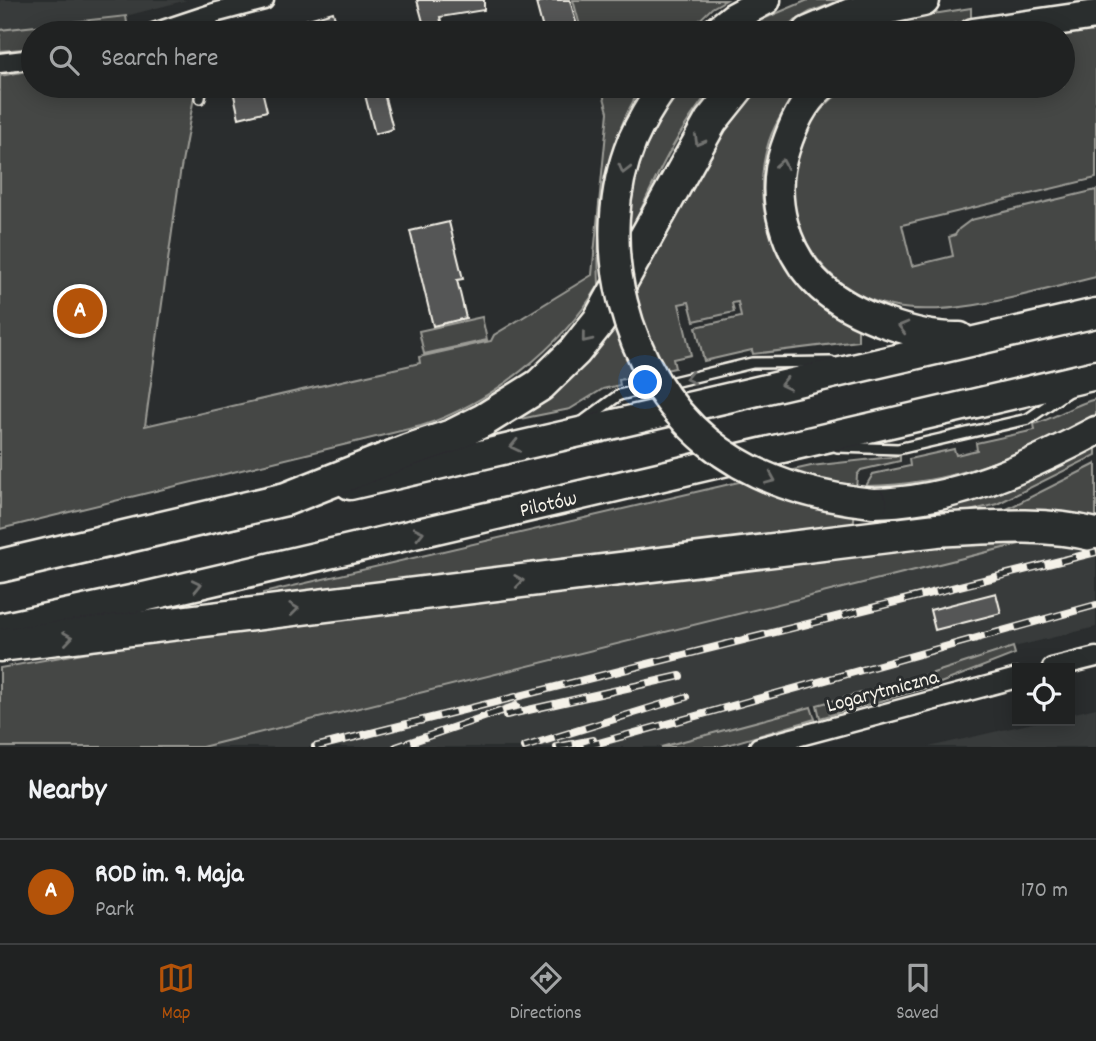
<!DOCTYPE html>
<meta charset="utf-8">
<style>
:root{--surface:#202222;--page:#282a2a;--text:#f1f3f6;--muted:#a2a4a5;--line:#3d3f40;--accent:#b45309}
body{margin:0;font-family:Dekko,sans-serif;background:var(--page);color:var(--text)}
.controls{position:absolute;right:21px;bottom:21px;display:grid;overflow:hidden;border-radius:0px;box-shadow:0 4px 18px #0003}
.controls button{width:63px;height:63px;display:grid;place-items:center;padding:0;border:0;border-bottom:2px solid var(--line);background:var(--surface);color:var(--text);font:35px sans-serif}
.you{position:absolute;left:646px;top:383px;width:24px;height:24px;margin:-18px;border:5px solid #fff;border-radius:50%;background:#1a73e8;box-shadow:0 0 0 10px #1a73e833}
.badge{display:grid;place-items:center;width:46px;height:46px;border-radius:50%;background:var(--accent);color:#fff;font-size:23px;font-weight:700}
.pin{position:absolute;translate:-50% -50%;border:4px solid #fff;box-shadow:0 2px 7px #0006}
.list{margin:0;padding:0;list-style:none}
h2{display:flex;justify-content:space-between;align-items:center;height:91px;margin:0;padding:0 28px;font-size:30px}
h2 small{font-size:23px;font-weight:400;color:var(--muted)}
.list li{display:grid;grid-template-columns:46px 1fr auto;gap:21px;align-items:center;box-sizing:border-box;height:105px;padding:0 28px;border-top:2px solid var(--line)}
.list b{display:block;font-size:26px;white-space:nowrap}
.list p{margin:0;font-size:23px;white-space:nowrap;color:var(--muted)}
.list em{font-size:23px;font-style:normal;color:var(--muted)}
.icon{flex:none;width:38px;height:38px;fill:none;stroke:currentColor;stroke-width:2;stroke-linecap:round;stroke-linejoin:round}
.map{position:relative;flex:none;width:1096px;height:747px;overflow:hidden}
.search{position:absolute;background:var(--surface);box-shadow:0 4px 18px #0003;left:21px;right:21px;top:21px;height:77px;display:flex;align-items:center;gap:18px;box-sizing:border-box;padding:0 24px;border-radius:38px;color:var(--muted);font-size:26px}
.sheet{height:196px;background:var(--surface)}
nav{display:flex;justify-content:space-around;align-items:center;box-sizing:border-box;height:98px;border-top:2px solid var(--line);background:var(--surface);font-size:19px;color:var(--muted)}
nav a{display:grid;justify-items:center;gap:4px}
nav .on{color:var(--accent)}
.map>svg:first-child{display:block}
</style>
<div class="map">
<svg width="1096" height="747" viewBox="0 0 1096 747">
<rect width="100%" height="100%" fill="#2a2d2e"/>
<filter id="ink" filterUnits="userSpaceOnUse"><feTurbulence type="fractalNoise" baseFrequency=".0143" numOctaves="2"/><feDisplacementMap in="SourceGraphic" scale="14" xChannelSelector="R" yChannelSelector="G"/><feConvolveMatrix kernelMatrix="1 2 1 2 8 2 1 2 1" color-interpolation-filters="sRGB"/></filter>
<g filter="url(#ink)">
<path fill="#373a3a" d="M0 0H187L126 16 0 30Z
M1096 525V627L1010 648 927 675 661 747H202Z
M1096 708V747H929L1041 721H1070V714Z"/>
<path fill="#444645" stroke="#9c9c96" stroke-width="2" d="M573 0H726L712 8 686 33H582Z
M808 0H842L810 12 774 33H740L761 20Z
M971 8V21L897 33H846L902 19Z
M126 16 128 30 113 33H33V48L0 51V30Z
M1096 29V178L902 225 912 266 953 256 949 237 955 235 959 229 971 220 1096 190V277C1036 291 952 319 891 306 822 291 777 221 797 152 805 124 825 103 848 86H1063V34Z
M33 70V86H196L180 174 145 426 420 363 419 357 491 341 494 335 592 275 608 112 601 86H642C604 146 596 215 599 285 560 349 490 403 421 426L0 529V76Z
M682 86H714C677 130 654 181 630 233L626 235C633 168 637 139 682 86Z
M760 86H802C789 103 776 120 769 141 744 219 788 294 858 327V341L753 354 752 350 704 361 696 327 741 317 738 302 732 303 734 312 694 321 689 302 679 304 691 355 673 359 675 368 619 380 620 385 603 389 570 409 510 421 732 119Z
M482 317 487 340 424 354 419 331Z
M1096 399V416C1019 455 954 485 866 486L873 474 910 466 909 459 954 449 956 455 977 450 976 443 1035 430 1034 424C1056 418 1074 404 1096 399Z
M1096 446V455L997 504 962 513 872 524V521C918 516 960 506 1003 492V489L1034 477Z
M900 456V461L861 470 857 475 853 535 999 513 1096 464V525L202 747H0V668L154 640 263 597V593L730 484 811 466Z
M1013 647 1015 654 930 687 820 718 817 705 927 675Z
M811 707 815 719 720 747H661Z"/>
<path fill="#555756" stroke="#f4f1e8" stroke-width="2" d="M417 0H484V10L440 17 444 33H426Z
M548 0H570L579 33H544L536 3Z
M333 12 339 33H278L277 28Z
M232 86H261L267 111 239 118Z
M383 90 393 129 375 134 365 95Z
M449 222 463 279 457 280 466 318 433 326 410 231Z
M996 593 1001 613 935 630 930 610Z"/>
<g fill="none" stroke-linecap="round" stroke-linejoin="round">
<g stroke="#f4f1e8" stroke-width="14">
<path id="lane" d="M211 33 214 13
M200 98 202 86
M585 420 619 395 752 363 831 362
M837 447 898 449 1028 419 1067 392"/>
</g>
<g stroke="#f4f1e8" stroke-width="23">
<path id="street" d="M154 33 214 13 264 0
M0 63 33 59
M1052 668 1096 657
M759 747 1017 678"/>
</g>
<g stroke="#f4f1e8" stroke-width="33">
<path id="primary" d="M714 33 734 17 766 0
M973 33 1096 15
M822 86C802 103 793 125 785 149 769 197 784 253 821 287 853 316 917 338 960 337
M350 485 1096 313
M873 503C954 502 1026 468 1096 431
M0 628 131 600 1096 375"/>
</g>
<g stroke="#f4f1e8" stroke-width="37">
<path id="highway" d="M809 33 851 15 923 0
M0 566 286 499 407 451 452 436 484 420 540 385 575 351 599 321 711 121 739 86
M0 645 937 530C990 527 1044 522 1096 535"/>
</g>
<use href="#lane" stroke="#2a2d2e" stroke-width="9"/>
<use href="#street" stroke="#2a2d2e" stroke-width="18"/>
<use href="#primary" stroke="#2a2d2e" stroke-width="28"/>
<use href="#highway" stroke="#2a2d2e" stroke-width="32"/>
<g stroke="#f4f1e8" stroke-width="8">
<path id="rail" d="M506 715 680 676
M315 747 1096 552
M396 747 516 706
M524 747 686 697
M557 747 593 740
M584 747 1096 605"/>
</g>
<use href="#rail" stroke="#2a2d2e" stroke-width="5" stroke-dasharray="16" stroke-linecap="butt"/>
<g stroke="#f4f1e8" stroke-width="33" stroke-linecap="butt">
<path id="primary-bridge" d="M664 86C652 103 641 121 632 141 591 241 624 372 707 441 754 480 814 497 873 503"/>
</g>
<use href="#primary-bridge" stroke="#2a2d2e" stroke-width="28"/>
</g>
<defs><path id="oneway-chevron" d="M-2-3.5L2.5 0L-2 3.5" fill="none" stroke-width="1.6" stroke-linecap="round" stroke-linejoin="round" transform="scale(1.75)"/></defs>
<g stroke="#71726f">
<use href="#oneway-chevron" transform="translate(699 141) rotate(120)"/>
<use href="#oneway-chevron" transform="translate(782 164) rotate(-80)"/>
<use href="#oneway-chevron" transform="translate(624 169) rotate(104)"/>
<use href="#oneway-chevron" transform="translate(903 327) rotate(-165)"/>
<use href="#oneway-chevron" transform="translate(586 338) rotate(129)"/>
<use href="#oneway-chevron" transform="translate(690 378) rotate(167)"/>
<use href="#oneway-chevron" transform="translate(785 384) rotate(167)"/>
<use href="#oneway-chevron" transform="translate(515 446) rotate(167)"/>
<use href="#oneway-chevron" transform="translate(771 479) rotate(23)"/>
<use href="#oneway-chevron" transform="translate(419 533) rotate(-13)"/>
<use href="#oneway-chevron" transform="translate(519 581) rotate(-7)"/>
<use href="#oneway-chevron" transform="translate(197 585) rotate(-13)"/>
<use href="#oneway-chevron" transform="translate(294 609) rotate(-7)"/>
<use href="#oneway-chevron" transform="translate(68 638) rotate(-8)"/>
</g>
</g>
<g text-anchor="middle" stroke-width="6" stroke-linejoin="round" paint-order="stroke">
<g font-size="21" fill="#f4f1e8" stroke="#2a2d2e">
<text transform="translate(548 503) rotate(-13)" y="7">Pilotów</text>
<text transform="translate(882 690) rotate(-15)" y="7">Logarytmiczna</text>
</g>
</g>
</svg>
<div class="controls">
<button><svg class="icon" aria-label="locate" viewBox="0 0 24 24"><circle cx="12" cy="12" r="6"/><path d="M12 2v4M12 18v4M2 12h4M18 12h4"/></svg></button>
</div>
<div class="you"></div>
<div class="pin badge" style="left:80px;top:311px">A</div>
<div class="search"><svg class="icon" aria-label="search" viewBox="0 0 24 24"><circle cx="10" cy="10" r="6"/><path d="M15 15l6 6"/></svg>Search here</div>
</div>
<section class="sheet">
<h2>Nearby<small></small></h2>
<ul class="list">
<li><span class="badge">A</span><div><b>ROD im. 9. Maja</b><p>Park</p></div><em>170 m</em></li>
</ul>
</section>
<nav>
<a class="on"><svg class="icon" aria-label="map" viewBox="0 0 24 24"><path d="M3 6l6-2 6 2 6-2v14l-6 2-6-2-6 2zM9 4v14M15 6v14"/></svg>Map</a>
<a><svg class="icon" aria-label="directions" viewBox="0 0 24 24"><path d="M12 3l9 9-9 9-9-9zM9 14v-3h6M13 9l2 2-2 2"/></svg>Directions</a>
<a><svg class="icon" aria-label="saved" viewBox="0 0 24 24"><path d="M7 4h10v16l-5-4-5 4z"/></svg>Saved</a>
</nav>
